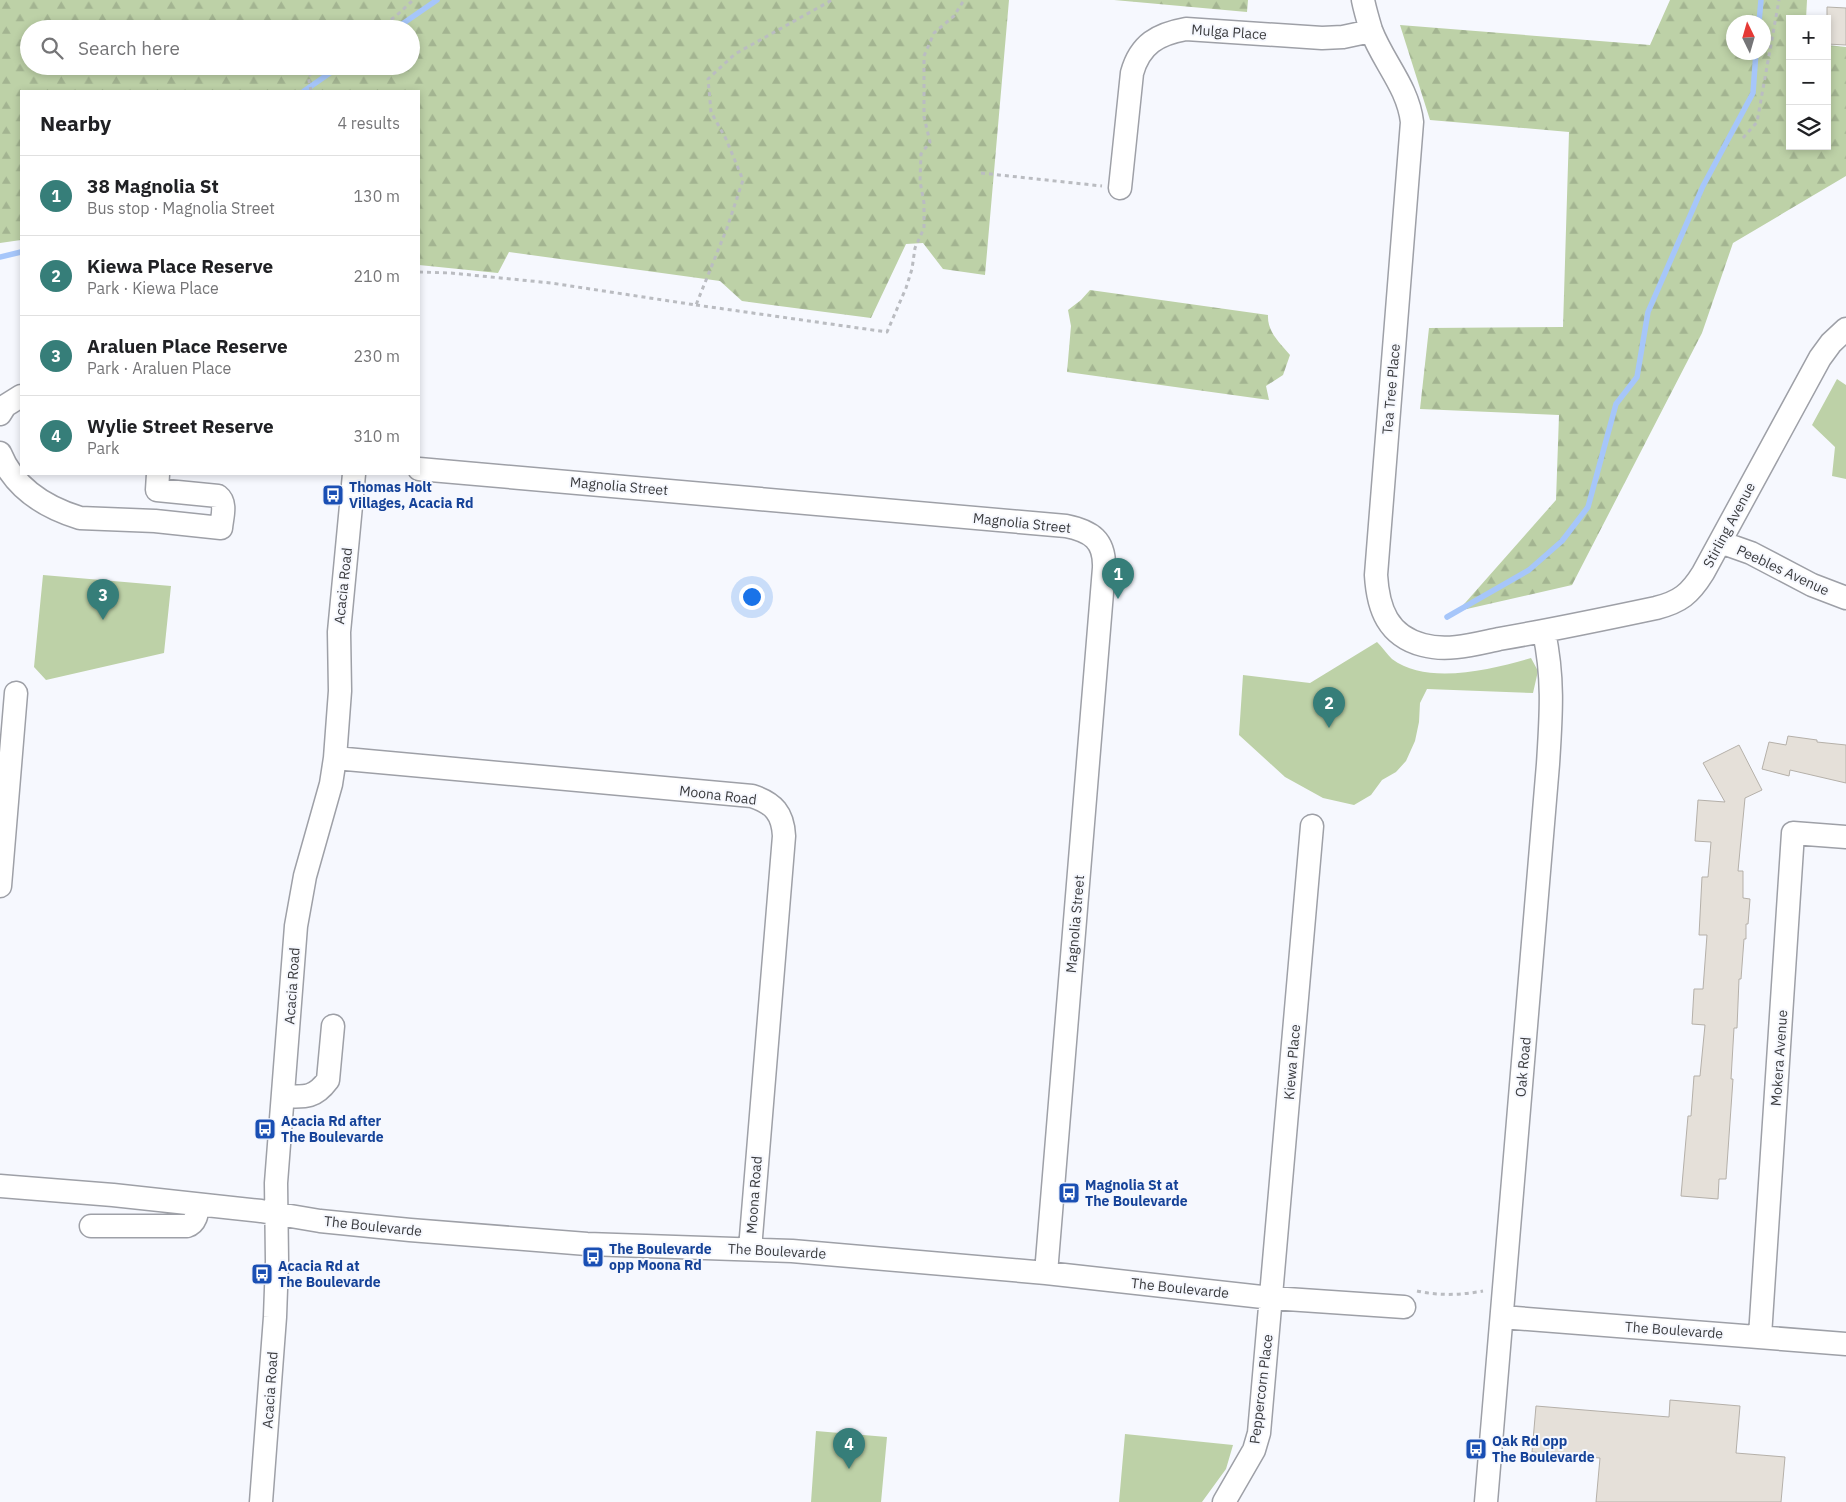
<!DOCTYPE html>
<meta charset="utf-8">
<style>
:root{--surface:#fff;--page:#f6f6f6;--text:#202124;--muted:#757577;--line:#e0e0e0;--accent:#367e79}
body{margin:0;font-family:"IBM Plex Sans",sans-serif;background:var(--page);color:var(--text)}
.controls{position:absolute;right:15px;top:15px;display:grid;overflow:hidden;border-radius:0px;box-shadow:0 2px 8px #0003}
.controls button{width:45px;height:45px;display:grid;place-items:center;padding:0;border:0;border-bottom:1px solid var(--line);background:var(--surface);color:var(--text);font:25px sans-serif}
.compass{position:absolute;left:1726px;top:15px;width:45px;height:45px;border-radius:50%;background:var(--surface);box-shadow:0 2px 8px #0003;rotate:355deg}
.you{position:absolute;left:751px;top:596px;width:18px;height:18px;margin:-12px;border:4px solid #fff;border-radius:50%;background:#1a73e8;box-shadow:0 0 0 8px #1a73e833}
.badge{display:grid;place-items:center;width:32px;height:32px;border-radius:50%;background:var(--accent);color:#fff;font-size:16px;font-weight:700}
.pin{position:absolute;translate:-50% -41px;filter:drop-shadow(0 1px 2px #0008)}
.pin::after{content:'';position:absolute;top:26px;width:18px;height:15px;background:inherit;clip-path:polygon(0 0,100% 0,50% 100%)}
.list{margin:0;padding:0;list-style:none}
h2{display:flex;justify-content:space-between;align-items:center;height:65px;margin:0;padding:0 20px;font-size:21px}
h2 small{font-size:16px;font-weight:400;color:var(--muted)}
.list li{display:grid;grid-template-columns:32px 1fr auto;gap:15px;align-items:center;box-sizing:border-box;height:80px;padding:0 20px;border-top:1px solid var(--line)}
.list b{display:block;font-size:19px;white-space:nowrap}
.list p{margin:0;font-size:16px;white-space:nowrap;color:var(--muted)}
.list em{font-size:16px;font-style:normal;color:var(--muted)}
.icon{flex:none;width:28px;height:28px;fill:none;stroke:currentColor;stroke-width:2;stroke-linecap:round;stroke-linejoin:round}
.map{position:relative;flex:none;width:1846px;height:1502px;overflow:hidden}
.search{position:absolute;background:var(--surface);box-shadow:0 2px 8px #0003;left:20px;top:20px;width:400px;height:55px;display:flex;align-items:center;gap:12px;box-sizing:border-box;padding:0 18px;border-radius:28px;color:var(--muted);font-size:19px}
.panel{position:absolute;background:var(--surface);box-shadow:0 2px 8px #0003;left:20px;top:90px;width:400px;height:385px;border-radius:0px}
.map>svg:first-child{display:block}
</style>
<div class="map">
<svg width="1846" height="1502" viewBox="0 0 1846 1502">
<defs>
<pattern id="forest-firs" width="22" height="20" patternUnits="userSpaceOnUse" patternTransform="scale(1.25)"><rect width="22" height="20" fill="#bdd1a7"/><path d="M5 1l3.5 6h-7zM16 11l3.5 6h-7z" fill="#a3b491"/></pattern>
</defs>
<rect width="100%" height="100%" fill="#f6f8fe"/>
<path fill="#bdd1a7" d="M1837 379 1846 385V479L1832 476 1835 447 1812 425Z
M43 575 171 586 164 653 46 680 34 667Z
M1377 642C1382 647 1387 654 1392 659 1428 686 1492 669 1531 658L1538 671 1533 693 1427 689 1420 703 1419 722 1415 741 1406 761 1396 772 1382 780 1371 795 1354 805 1323 798 1285 777 1239 735 1243 675 1310 683Z
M816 1431 887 1437 881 1502H811Z
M1125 1434 1233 1445 1226 1469 1202 1502H1119Z"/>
<path fill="url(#forest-firs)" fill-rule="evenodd" d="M0 0H1009L985 275 943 269 923 243 906 244 871 318 742 301 720 281 509 252 498 273 419 265V91H21V240L0 243ZM29 29H411V66H29Z
M1114 0H1248L1247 12Z
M1670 0H1807L1806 19H1790V146H1827V45L1846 47V176L1733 243 1702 333 1572 585 1458 611 1556 500 1559 415 1420 409 1429 328 1563 327 1569 132 1430 120 1400 25 1650 45ZM1764 22V52H1734V22Z
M1090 290 1268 315C1267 332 1280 343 1290 355L1283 375 1266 386 1269 400 1067 372 1071 326 1068 310 1081 300Z"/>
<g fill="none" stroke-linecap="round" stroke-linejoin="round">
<path stroke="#a6c6fa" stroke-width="5.5" d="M1759 22 1761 0
M395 29 437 0
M304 91 340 66
M0 257 21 252
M1447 617 1529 570 1562 541 1588 507 1616 404 1637 377 1648 312 1703 186 1753 93 1756 52"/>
</g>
<path fill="#e5e0d9" stroke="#b5b0a9" d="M1827 7 1846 8V45L1827 44Z
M1788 736 1817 740V742L1846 745V783L1790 770 1789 776 1762 769 1769 742 1786 745Z
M1739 745 1762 790 1745 798 1738 871H1743V898L1750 899 1748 924H1746V939H1744L1741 979H1739L1737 1028H1734L1731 1079H1733L1726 1179H1719L1718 1199 1681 1196 1688 1116H1691L1694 1076H1700L1705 1025 1692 1024 1694 989H1703L1707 935H1699L1702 877H1708L1711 842 1695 841 1698 800 1725 802 1703 763Z
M1670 1400 1740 1406 1736 1453 1785 1457 1781 1502H1596L1600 1458 1532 1452 1536 1406 1669 1417Z"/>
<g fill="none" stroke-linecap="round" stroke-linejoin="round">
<g stroke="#9ea0a7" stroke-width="25">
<path id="minor" d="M1363 0C1365 10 1368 20 1371 30 1383 62 1408 87 1412 122L1376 575C1378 609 1388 636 1423 645 1448 652 1475 644 1499 639 1552 630 1604 619 1656 608 1680 602 1690 594 1703 573L1820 358 1831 343 1846 329
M1120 188 1132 73C1140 44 1158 34 1186 29L1322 38 1343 37 1371 31
M0 414 5 406 21 396
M0 453C14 488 44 507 80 518L155 521 221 528C222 517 227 503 218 496L157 490 158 474
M419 469 1066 526C1091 531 1105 540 1104 568L1046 1273
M1720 542 1751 553 1812 585 1846 598
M335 758 752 796C774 803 783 814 784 836L750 1249
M0 886 16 693
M283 1096C304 1097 314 1099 328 1080L333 1026
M0 1186 113 1195 261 1211 320 1221 410 1230 587 1244 792 1251 1046 1273 1272 1298 1404 1307
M91 1226H187C196 1223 197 1214 198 1205
M1502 1317 1846 1344
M1760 1336 1793 833 1846 837
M261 1502 275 1317 277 1261 276 1183 296 926 305 876 331 784 335 758 340 691 339 632 354 474
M1224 1502 1254 1450 1259 1433 1312 826
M1486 1502 1548 764C1551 716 1554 679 1544 632"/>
</g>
<path stroke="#babcc1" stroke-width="3" stroke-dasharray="4 4" stroke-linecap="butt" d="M378 29 396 16 413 0
M311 91 308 76 322 66
M1743 138 1757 122 1779 0
M981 173 1102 186
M419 272 451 273 551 283 696 305 727 228 743 180 726 139 711 112 708 79 735 54 832 0
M696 305 887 332 906 288 912 269 915 248 924 228V203L920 181 921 154 930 142 924 117V56L934 33 954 16 964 0
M1417 1291C1439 1296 1461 1295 1483 1291"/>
<use href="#minor" stroke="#fff" stroke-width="22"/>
</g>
<defs>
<g id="bus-square" transform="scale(1.125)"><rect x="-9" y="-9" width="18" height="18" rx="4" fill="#1a4fb4" stroke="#f6f8fe"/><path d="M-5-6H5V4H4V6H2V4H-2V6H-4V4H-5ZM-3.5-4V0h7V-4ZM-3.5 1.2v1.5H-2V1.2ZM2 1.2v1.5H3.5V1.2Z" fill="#fff"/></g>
</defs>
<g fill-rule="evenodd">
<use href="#bus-square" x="333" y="495"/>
<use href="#bus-square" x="265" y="1129"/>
<use href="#bus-square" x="1069" y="1193"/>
<use href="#bus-square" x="593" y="1257"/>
<use href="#bus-square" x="262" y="1274"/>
<use href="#bus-square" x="1476" y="1449"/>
</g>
<g text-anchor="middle" stroke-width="4" stroke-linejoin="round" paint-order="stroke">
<g font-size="14" fill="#3b3c3f" stroke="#f6f8fe">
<text transform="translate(1229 32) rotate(4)" y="5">Mulga Place</text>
<text transform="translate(1391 389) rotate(-85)" y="5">Tea Tree Place</text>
<text transform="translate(619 486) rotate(5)" y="5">Magnolia Street</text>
<text transform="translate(1022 523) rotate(6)" y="5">Magnolia Street</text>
<text transform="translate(1729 525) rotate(-62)" y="5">Stirling Avenue</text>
<text transform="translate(1783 570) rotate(25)" y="5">Peebles Avenue</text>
<text transform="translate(343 586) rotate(-84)" y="5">Acacia Road</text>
<text transform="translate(718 795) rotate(7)" y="5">Moona Road</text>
<text transform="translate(1075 924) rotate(-85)" y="5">Magnolia Street</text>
<text transform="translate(292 986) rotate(-86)" y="5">Acacia Road</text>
<text transform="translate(1779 1058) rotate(-86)" y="5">Mokera Avenue</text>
<text transform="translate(1292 1062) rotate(-85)" y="5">Kiewa Place</text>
<text transform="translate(1523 1067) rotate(-85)" y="5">Oak Road</text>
<text transform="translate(754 1195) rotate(-86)" y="5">Moona Road</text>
<text transform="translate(373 1226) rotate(6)" y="5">The Boulevarde</text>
<text transform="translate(777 1251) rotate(3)" y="5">The Boulevarde</text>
<text transform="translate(1180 1288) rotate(6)" y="5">The Boulevarde</text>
<text transform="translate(1674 1330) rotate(4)" y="5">The Boulevarde</text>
<text transform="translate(1261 1389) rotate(-83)" y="5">Peppercorn Place</text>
<text transform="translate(270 1390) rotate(-86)" y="5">Acacia Road</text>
</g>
<g font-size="14" font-weight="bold" fill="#164399" stroke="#f6f8fe" text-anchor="start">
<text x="349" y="492">Thomas Holt<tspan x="349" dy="16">Villages, Acacia Rd</tspan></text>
<text x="281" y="1126">Acacia Rd after<tspan x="281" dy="16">The Boulevarde</tspan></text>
<text x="1085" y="1190">Magnolia St at<tspan x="1085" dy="16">The Boulevarde</tspan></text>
<text x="609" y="1254">The Boulevarde<tspan x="609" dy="16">opp Moona Rd</tspan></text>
<text x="278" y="1271">Acacia Rd at<tspan x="278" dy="16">The Boulevarde</tspan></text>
<text x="1492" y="1446">Oak Rd opp<tspan x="1492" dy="16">The Boulevarde</tspan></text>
</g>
</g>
</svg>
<div class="controls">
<button>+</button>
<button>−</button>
<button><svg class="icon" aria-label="layers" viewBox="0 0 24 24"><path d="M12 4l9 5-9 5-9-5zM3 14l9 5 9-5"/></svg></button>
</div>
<svg class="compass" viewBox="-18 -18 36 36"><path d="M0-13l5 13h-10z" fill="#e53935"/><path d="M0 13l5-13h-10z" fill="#757577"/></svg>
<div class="you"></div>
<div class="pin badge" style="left:1118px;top:599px">1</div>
<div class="pin badge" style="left:1329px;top:728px">2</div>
<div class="pin badge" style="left:103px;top:620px">3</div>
<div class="pin badge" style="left:849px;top:1469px">4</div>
<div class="search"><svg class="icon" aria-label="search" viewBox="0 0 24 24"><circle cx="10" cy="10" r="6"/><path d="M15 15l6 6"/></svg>Search here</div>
<section class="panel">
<h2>Nearby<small>4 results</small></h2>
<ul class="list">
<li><span class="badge">1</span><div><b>38 Magnolia St</b><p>Bus stop · Magnolia Street</p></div><em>130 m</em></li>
<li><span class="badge">2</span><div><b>Kiewa Place Reserve</b><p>Park · Kiewa Place</p></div><em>210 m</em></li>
<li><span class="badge">3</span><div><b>Araluen Place Reserve</b><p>Park · Araluen Place</p></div><em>230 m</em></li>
<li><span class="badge">4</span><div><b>Wylie Street Reserve</b><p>Park</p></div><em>310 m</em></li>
</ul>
</section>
</div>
